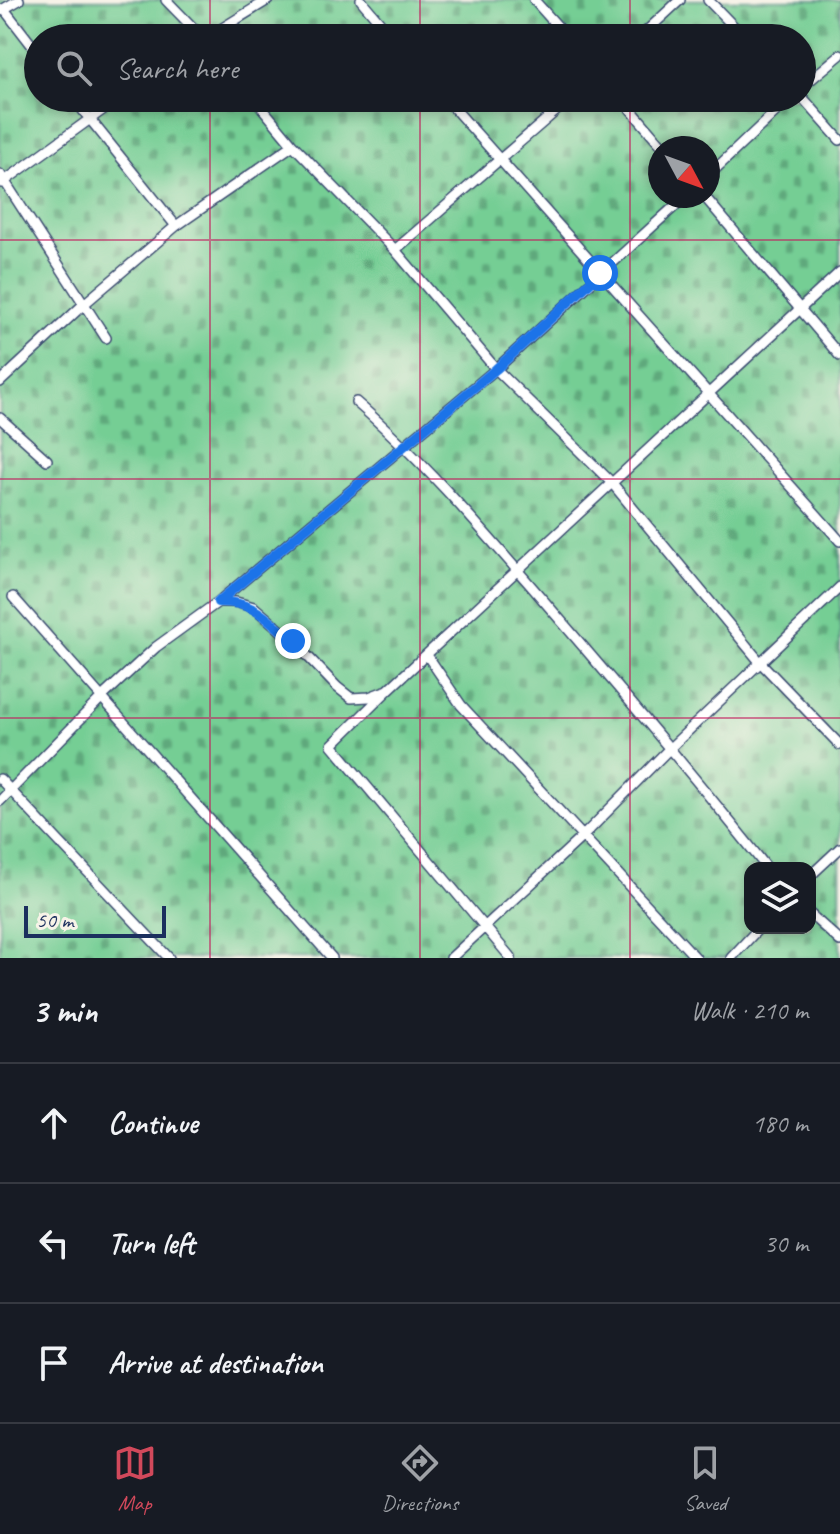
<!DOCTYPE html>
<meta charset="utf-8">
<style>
:root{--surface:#171b24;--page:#242831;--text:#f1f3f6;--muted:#9ea1a6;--line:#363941;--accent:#d1495b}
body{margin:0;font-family:Caveat,sans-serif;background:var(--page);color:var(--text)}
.controls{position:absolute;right:24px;bottom:24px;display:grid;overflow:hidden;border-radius:16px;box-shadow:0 4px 12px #0003}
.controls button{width:72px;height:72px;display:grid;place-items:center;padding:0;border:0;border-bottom:2px solid var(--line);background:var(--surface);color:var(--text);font:40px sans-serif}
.compass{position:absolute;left:648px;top:136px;width:72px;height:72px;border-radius:50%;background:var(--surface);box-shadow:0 4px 12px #0003;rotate:131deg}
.scale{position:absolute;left:24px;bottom:20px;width:142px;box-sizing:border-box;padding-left:8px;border:4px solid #1b2f5e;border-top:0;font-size:22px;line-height:28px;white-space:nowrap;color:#1b2f5e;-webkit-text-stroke:6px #f7f3e8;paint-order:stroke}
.stop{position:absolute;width:24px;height:24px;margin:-18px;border:6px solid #1a73e8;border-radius:50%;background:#fff}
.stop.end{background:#1a73e8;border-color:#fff;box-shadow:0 2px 8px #0008}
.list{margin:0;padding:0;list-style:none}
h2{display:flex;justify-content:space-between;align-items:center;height:104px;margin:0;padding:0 32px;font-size:34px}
h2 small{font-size:26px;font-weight:400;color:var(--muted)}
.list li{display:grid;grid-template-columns:52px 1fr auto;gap:24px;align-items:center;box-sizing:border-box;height:120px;padding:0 32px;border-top:2px solid var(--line)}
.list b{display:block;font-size:30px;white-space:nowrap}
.list em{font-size:26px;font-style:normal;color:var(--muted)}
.icon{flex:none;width:44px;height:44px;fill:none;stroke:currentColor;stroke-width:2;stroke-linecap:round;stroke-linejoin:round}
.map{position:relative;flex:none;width:840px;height:958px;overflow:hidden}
.search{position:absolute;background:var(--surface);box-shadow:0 4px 12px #0003;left:24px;right:24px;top:24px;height:88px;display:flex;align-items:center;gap:20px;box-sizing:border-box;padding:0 28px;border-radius:44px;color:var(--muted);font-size:30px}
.sheet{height:464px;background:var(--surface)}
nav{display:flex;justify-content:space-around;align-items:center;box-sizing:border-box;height:112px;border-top:2px solid var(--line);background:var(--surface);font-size:22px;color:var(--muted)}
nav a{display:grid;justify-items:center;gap:4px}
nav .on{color:var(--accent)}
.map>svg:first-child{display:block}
</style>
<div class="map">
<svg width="840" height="958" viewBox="0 0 840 958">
<defs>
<pattern id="cemetery-stones" width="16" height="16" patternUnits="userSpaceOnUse" patternTransform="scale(2)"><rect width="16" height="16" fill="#74ce94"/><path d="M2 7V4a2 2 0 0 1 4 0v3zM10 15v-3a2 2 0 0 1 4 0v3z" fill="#5ea87c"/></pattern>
</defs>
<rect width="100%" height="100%" fill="#f7f3e8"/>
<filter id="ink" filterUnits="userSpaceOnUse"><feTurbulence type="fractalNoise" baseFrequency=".0125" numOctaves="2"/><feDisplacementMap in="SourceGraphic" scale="16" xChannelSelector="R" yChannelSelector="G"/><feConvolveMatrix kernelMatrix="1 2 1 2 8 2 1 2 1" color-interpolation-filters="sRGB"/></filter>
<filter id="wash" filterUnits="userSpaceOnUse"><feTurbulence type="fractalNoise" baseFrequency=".006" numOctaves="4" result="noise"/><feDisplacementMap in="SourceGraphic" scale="32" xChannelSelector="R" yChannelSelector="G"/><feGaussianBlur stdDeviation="1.8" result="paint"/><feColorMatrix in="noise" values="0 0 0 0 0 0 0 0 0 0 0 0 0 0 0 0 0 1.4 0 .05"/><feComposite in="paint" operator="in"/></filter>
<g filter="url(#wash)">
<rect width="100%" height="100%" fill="#f1ead5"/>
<path fill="url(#cemetery-stones)" stroke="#487e79" stroke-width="2" fill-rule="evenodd" d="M0 0H840V958H0ZM38 38H802V98H38ZM660 148H708V196H660ZM750 868H810V928H750Z"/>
</g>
<g filter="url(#ink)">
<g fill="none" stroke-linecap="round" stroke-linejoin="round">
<g stroke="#3b4b70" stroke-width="12">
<path id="service" d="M166 0 203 38
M361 0 393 38
M534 0 568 38
M708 0 745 38
M4 9 38 53
M0 11 19 0
M206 38 268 0
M639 38 680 0
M802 87 840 55
M802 97 840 140
M73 98 176 226
M254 98 293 145 395 250 496 369 612 483 760 662 840 745
M445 98 840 541
M621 98 664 148
M0 174 106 338
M708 176 790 98
M2 183 119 98
M704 196 840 356
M395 250 571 98
M0 382 84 304 176 226 293 145
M356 402C425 462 484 532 544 601 620 689 695 777 767 868
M0 418 47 460
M13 597 332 958
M218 602H236L254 607 293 641 337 687 351 698 369 697 385 691
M427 655 461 705 696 958
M0 779 169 958
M0 801 103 696 156 647 218 602 496 369 686 196
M810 876 840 848
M810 914 840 941
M451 958 583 836 671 747 840 587
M511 958 332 745 388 690 840 272
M731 958 759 928"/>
</g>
<use href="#service" stroke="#fff" stroke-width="9"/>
</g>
</g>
<g fill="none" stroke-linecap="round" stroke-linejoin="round" filter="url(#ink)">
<path stroke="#1a73e8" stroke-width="10" d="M293 641C267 619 254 601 218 602L496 369 600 273"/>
</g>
<path fill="none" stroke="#c2185b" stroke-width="2" stroke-opacity="0.55" d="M210 0V38M420 0V38M630 0V38M210 98V958M420 98V958M630 98V958M0 240H840M0 479H840M0 718H840"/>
</svg>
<div class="controls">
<button><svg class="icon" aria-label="layers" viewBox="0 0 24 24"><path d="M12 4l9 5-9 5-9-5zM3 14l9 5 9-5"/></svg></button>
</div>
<svg class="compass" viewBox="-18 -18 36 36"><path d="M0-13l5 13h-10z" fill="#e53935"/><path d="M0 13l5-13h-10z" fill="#9ea1a6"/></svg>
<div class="scale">50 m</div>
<div class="stop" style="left:600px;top:273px"></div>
<div class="stop end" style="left:293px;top:641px"></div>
<div class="search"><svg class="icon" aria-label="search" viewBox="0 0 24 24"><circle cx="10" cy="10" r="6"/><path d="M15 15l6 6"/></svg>Search here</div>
</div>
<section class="sheet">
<h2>3 min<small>Walk · 210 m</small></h2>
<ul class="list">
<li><svg class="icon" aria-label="ahead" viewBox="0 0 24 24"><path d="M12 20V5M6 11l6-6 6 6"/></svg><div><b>Continue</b></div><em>180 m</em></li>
<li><svg class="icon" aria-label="left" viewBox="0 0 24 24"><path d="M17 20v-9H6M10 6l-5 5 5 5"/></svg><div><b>Turn left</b></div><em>30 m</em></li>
<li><svg class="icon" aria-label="arrive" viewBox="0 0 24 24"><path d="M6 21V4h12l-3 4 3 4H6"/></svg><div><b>Arrive at destination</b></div></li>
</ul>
</section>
<nav>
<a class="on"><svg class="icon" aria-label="map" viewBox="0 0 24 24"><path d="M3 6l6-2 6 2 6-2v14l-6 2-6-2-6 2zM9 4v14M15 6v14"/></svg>Map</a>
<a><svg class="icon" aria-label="directions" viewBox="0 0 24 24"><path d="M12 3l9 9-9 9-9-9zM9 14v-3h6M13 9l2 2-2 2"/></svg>Directions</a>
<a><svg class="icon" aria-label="saved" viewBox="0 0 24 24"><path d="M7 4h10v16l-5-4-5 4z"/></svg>Saved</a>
</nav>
